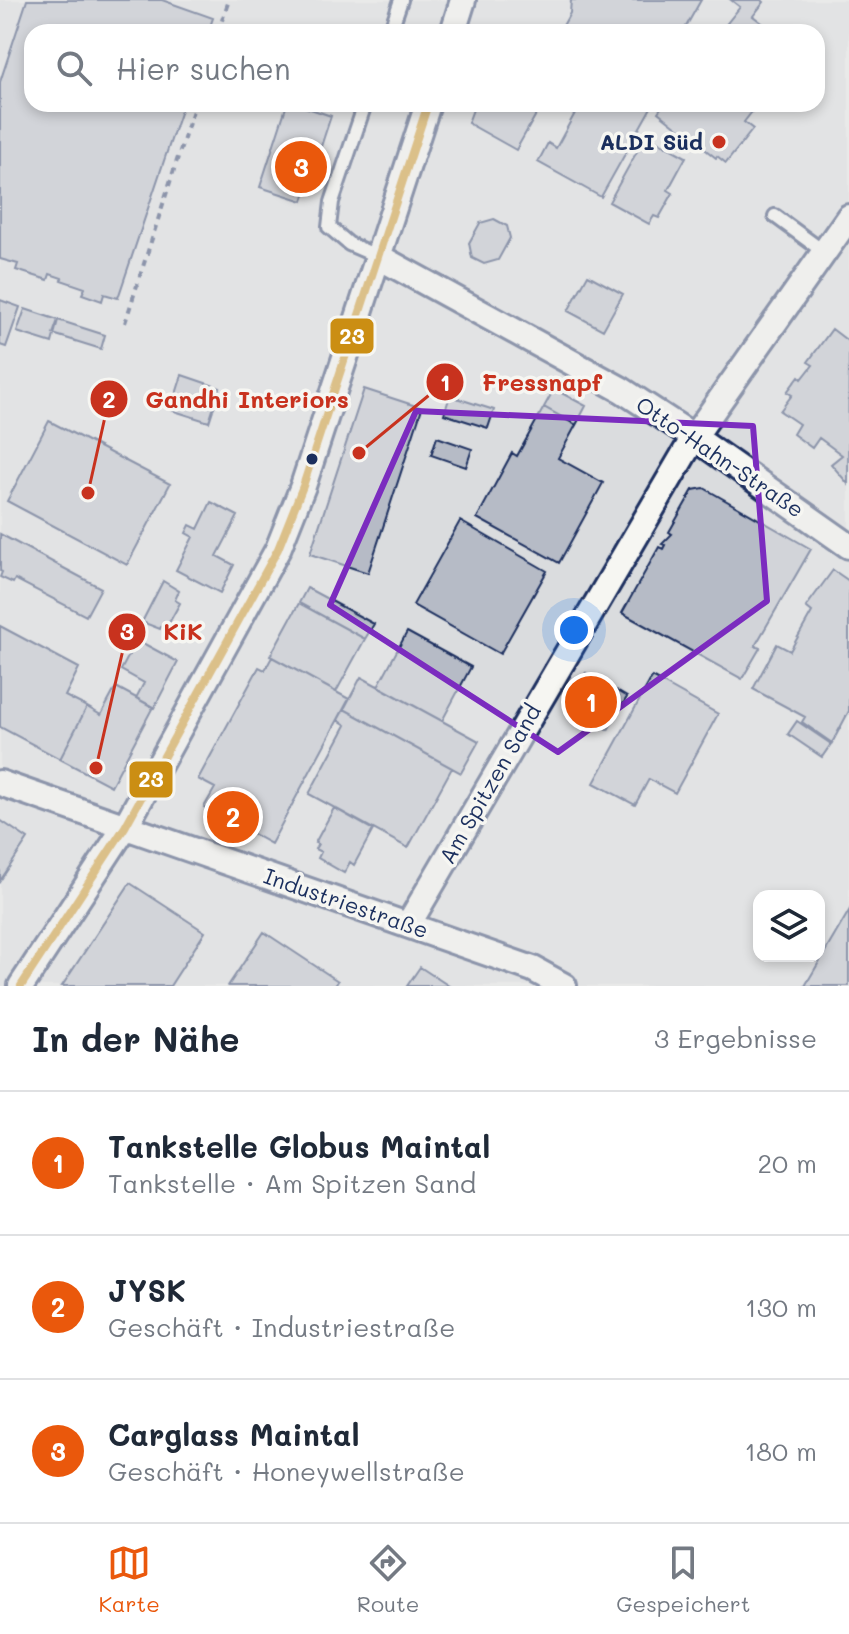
<!DOCTYPE html>
<html lang="de">
<meta charset="utf-8">
<style>
:root{--surface:#fff;--page:#f2f2f3;--text:#1f2937;--muted:#747a83;--line:#e0e1e3;--accent:#ea580c}
body{margin:0;font-family:Mali,sans-serif;background:var(--page);color:var(--text)}
.controls{position:absolute;right:24px;bottom:24px;display:grid;overflow:hidden;border-radius:16px;box-shadow:0 4px 12px #0003}
.controls button{width:72px;height:72px;display:grid;place-items:center;padding:0;border:0;border-bottom:2px solid var(--line);background:var(--surface);color:var(--text);font:40px sans-serif}
.you{position:absolute;left:574px;top:630px;width:28px;height:28px;margin:-20px;border:6px solid #fff;border-radius:50%;background:#1a73e8;box-shadow:0 0 0 12px #1a73e833}
.badge{display:grid;place-items:center;width:52px;height:52px;border-radius:50%;background:var(--accent);color:#fff;font-size:26px;font-weight:700}
.pin{position:absolute;translate:-50% -50%;border:4px solid #fff;box-shadow:0 2px 8px #0006}
.list{margin:0;padding:0;list-style:none}
h2{display:flex;justify-content:space-between;align-items:center;height:104px;margin:0;padding:0 32px;font-size:34px}
h2 small{font-size:26px;font-weight:400;color:var(--muted)}
.list li{display:grid;grid-template-columns:52px 1fr auto;gap:24px;align-items:center;box-sizing:border-box;height:144px;padding:0 32px;border-top:2px solid var(--line)}
.list b{display:block;font-size:30px;white-space:nowrap}
.list p{margin:0;font-size:26px;white-space:nowrap;color:var(--muted)}
.list em{font-size:26px;font-style:normal;color:var(--muted)}
.icon{flex:none;width:44px;height:44px;fill:none;stroke:currentColor;stroke-width:2;stroke-linecap:round;stroke-linejoin:round}
.map{position:relative;flex:none;width:849px;height:986px;overflow:hidden}
.search{position:absolute;background:var(--surface);box-shadow:0 4px 12px #0003;left:24px;right:24px;top:24px;height:88px;display:flex;align-items:center;gap:20px;box-sizing:border-box;padding:0 28px;border-radius:24px;color:var(--muted);font-size:30px}
.sheet{height:536px;background:var(--surface)}
nav{display:flex;justify-content:space-around;align-items:center;box-sizing:border-box;height:112px;border-top:2px solid var(--line);background:var(--surface);font-size:22px;color:var(--muted)}
nav a{display:grid;justify-items:center;gap:4px}
nav .on{color:var(--accent)}
.map>svg:first-child{display:block}
</style>
<div class="map">
<svg width="849" height="986" viewBox="0 0 849 986">
<rect width="100%" height="100%" fill="#e9eae9"/>
<filter id="ink" filterUnits="userSpaceOnUse"><feTurbulence type="fractalNoise" baseFrequency=".0125" numOctaves="2"/><feDisplacementMap in="SourceGraphic" scale="16" xChannelSelector="R" yChannelSelector="G"/><feConvolveMatrix kernelMatrix="1 2 1 2 8 2 1 2 1" color-interpolation-filters="sRGB"/></filter>
<g filter="url(#ink)">
<path fill="#dadcde" fill-rule="evenodd" d="M0 0H849V986H0ZM32 32H817V104H32ZM759 896H819V956H759Z"/>
<path fill="#b6bbc6" stroke="#1b2f5e" stroke-width="2" d="M27 0H162L213 18 208 32H32V104H183L118 298 104 294 102 301 82 294 85 288 61 280 62 278 50 274 48 280 16 270 18 264 0 259V82Z
M571 0H701L683 32H552L564 24 570 13Z
M731 0H762L764 2 753 16 774 32H720L740 7Z
M287 104H296L331 116 303 201 260 187Z
M475 104H542L516 150 468 123Z
M580 104H653L601 197 538 162 548 143 556 148Z
M664 104H758L744 122 753 129 726 163 717 156 716 158 658 112Z
M646 135 686 157 668 190 673 193 659 218 654 216 649 224 609 202Z
M494 219 507 226 510 238 498 260 484 264 472 258 469 243 480 223Z
M588 275 623 294 603 330 568 311Z
M0 300 20 307 6 347 0 345Z
M25 309 58 320 52 343 17 332Z
M58 320 105 335 101 349 53 334Z
M832 329 849 342 848 484 831 464 842 455 819 438 812 448 793 434 799 424 780 411 792 395 787 392 799 376 802 379 813 365 808 362Z
M182 375 220 388 209 422 171 410Z
M364 389 422 408 368 573 310 554Z
M554 389 586 406 576 425 544 407Z
M450 396 494 410 488 428 444 414Z
M544 407 576 425 558 458 603 483 559 563 477 518 512 453 517 456Z
M49 421 170 484 127 565 7 501Z
M437 437 472 449 466 467 431 455Z
M704 488 811 549 755 646 760 648 742 679 622 613 659 547 663 549 665 545 662 544 672 534 669 532 693 490Z
M211 502 238 516 217 556 234 565 220 593 176 570 193 537 186 533 190 525 198 529Z
M460 521 547 571 500 654 413 605Z
M0 534 101 588 86 616 15 579 13 583 0 577 2 572 0 571Z
M833 570 849 581V711L832 743 802 722 805 717 753 689 777 644 790 651 812 612 806 607Z
M163 581 179 591 175 600 180 603 169 623 164 621 160 629 142 622Z
M307 588 374 624 365 639 299 603Z
M299 603 365 639 336 692 270 656Z
M0 626 79 668 65 696 87 707 60 759 0 727Z
M407 632 471 667 442 721 378 686Z
M137 640 178 662 154 708 136 698 144 683 121 670Z
M272 657 349 699 271 844 204 807 215 788 198 779 259 667 265 670Z
M586 673 627 697 608 730 567 706Z
M361 677 479 741 461 773 344 709Z
M652 677 718 714 675 793 649 779 635 805 594 783Z
M116 687 153 707 111 786 60 759 87 707 101 715Z
M344 709 452 768 408 848 309 794 346 725 338 720Z
M797 721 831 744 822 757 788 734Z
M334 808 373 830 354 865 350 862 344 873 318 858 321 852 315 849 318 844 315 843Z
M0 820 28 839 0 881Z
M130 883 205 932 170 986H62Z
M849 911V986H805Z
M264 932 338 981 335 986H228Z
M420 967 449 986H407Z"/>
<g fill="none" stroke-linecap="round" stroke-linejoin="round">
<g stroke="#1b2f5e" stroke-width="18">
<path id="lane" d="M390 32 401 0
M365 104 332 202 329 227 349 244 379 257
M775 216 824 252"/>
</g>
<g stroke="#1b2f5e" stroke-width="30">
<path id="street" d="M453 32 463 0
M379 257 622 390 694 437 849 546
M0 783 533 969 564 986
M408 925 694 437 849 217
M21 986 125 827 278 549 303 486 428 104"/>
</g>
<path stroke="#1b2f5e" stroke-width="4" stroke-dasharray="6 6" stroke-linecap="butt" d="M218 32 229 0
M125 323 195 104"/>
<use href="#lane" stroke="#f6f6f2" stroke-width="12"/>
<use href="#street" stroke="#f6f6f2" stroke-width="24"/>
<g stroke="#f6f6f2" stroke-width="14">
<path id="bus-1" d="M21 986 125 827 278 549 303 486 428 104"/>
</g>
<use href="#bus-1" stroke="#cb8e13" stroke-width="8"/>
</g>
</g>
<path d="M0 0H849V986H0ZM416 411 753 426 767 601 558 752 330 605Z" fill="#e9eae9" fill-opacity=".55" fill-rule="evenodd"/>
<path fill="none" stroke="#7b2cbf" stroke-width="6" stroke-linejoin="round" d="M416 411 753 426 767 601 558 752 330 605Z"/>
<circle fill="#c8321e" stroke="#f6f6f2" stroke-width="3" cx="719" cy="142" r="8"/>
<circle fill="#1b2f5e" stroke="#f6f6f2" stroke-width="3" cx="312" cy="459" r="7"/>
<g text-anchor="middle" stroke-width="7" stroke-linejoin="round" paint-order="stroke">
<g font-size="22" font-weight="bold" fill="#1b2f5e" stroke="#f6f6f2" text-anchor="end">
<text x="703" y="150">ALDI Süd</text>
</g>
<g font-size="22" fill="#1b2f5e" stroke="#f6f6f2">
<text transform="translate(720 457) rotate(34)" y="8">Otto-Hahn-Straße</text>
<text transform="translate(490 784) rotate(-60)" y="8">Am Spitzen Sand</text>
<text transform="translate(346 903) rotate(19)" y="8">Industriestraße</text>
</g>
</g>
<path fill="none" stroke="#c8321e" stroke-width="3" d="M359 453L445 382M88 493L109 399M96 768L127 632"/>
<g fill="#c8321e" stroke="#f6f6f2" stroke-width="3">
<circle cx="359" cy="453" r="8"/>
<circle cx="88" cy="493" r="8"/>
<circle cx="96" cy="768" r="8"/>
<circle cx="445" cy="382" r="20"/>
<circle cx="109" cy="399" r="20"/>
<circle cx="127" cy="632" r="20"/>
</g>
<g font-size="24" text-anchor="middle" font-weight="bold" fill="#fff">
<text x="445" y="391">1</text>
<text x="109" y="408">2</text>
<text x="127" y="640">3</text>
</g>
<g font-size="24" text-anchor="middle" font-weight="bold" fill="#c8321e" stroke="#f6f6f2" stroke-width="7" stroke-linejoin="round" paint-order="stroke">
<text x="542" y="391">Fressnapf</text>
<text x="247" y="408">Gandhi Interiors</text>
<text x="183" y="640">KiK</text>
</g>
<g stroke="#f6f6f2" stroke-width="3">
<rect x="329" y="317" width="46" height="38" rx="8" fill="#cb8e13"/>
<rect x="128" y="760" width="46" height="39" rx="8" fill="#cb8e13"/>
</g>
<g font-size="22" text-anchor="middle" font-weight="bold" fill="#fff">
<text x="352" y="344">23</text>
<text x="151" y="787">23</text>
</g>
</svg>
<div class="controls">
<button><svg class="icon" aria-label="layers" viewBox="0 0 24 24"><path d="M12 4l9 5-9 5-9-5zM3 14l9 5 9-5"/></svg></button>
</div>
<div class="you"></div>
<div class="pin badge" style="left:591px;top:702px">1</div>
<div class="pin badge" style="left:233px;top:817px">2</div>
<div class="pin badge" style="left:301px;top:167px">3</div>
<div class="search"><svg class="icon" aria-label="search" viewBox="0 0 24 24"><circle cx="10" cy="10" r="6"/><path d="M15 15l6 6"/></svg>Hier suchen</div>
</div>
<section class="sheet">
<h2>In der Nähe<small>3 Ergebnisse</small></h2>
<ul class="list">
<li><span class="badge">1</span><div><b>Tankstelle Globus Maintal</b><p>Tankstelle · Am Spitzen Sand</p></div><em>20 m</em></li>
<li><span class="badge">2</span><div><b>JYSK</b><p>Geschäft · Industriestraße</p></div><em>130 m</em></li>
<li><span class="badge">3</span><div><b>Carglass Maintal</b><p>Geschäft · Honeywellstraße</p></div><em>180 m</em></li>
</ul>
</section>
<nav>
<a class="on"><svg class="icon" aria-label="map" viewBox="0 0 24 24"><path d="M3 6l6-2 6 2 6-2v14l-6 2-6-2-6 2zM9 4v14M15 6v14"/></svg>Karte</a>
<a><svg class="icon" aria-label="directions" viewBox="0 0 24 24"><path d="M12 3l9 9-9 9-9-9zM9 14v-3h6M13 9l2 2-2 2"/></svg>Route</a>
<a><svg class="icon" aria-label="saved" viewBox="0 0 24 24"><path d="M7 4h10v16l-5-4-5 4z"/></svg>Gespeichert</a>
</nav>
